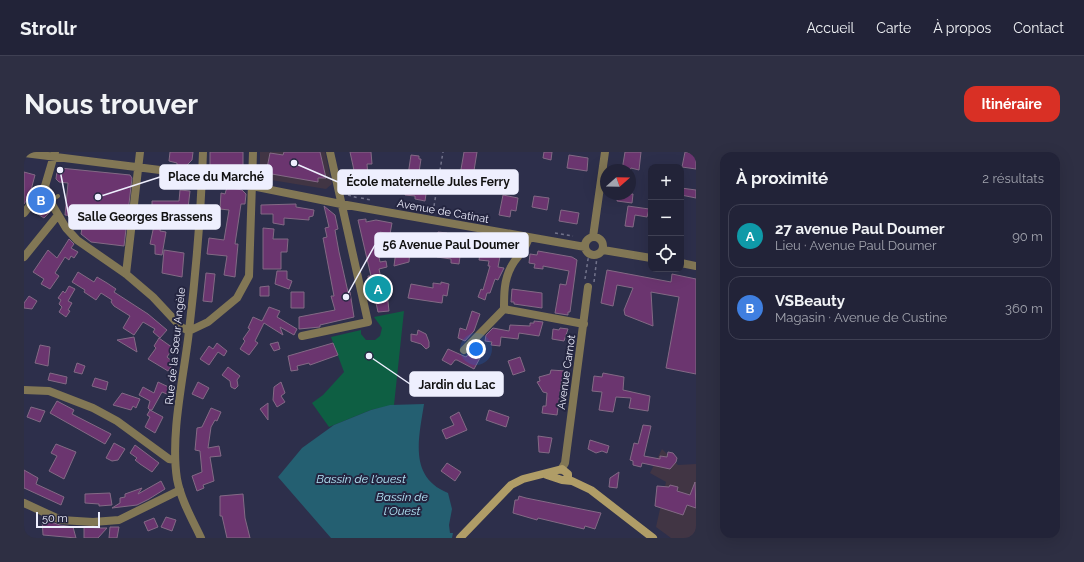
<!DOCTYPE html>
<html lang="fr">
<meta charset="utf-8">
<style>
:root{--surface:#222338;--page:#2e2f43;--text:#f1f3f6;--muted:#a2a4ae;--line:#3f4053;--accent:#d93025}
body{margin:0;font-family:Raleway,sans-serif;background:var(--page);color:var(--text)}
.controls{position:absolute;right:12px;top:12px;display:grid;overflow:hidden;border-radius:8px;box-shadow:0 4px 16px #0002}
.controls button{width:36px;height:36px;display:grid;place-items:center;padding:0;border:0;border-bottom:1px solid var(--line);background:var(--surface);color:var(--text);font:20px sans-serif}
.compass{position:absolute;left:576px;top:12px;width:36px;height:36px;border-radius:50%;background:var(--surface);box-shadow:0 4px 16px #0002;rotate:70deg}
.scale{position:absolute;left:12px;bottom:10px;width:64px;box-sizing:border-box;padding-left:4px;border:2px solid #eeeffe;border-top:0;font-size:11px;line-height:14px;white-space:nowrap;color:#eeeffe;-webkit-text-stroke:3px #242540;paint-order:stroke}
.you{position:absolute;left:452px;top:197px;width:14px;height:14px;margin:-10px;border:3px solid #fff;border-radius:50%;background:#1a73e8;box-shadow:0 0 0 6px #1a73e833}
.badge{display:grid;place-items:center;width:26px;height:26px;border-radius:50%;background:var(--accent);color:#fff;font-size:13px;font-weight:700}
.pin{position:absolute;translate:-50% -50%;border:2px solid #fff;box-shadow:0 1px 4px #0006}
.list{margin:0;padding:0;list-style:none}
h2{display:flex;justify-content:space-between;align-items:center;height:52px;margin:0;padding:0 16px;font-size:17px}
h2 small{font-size:13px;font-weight:400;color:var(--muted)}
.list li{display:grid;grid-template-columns:26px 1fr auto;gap:12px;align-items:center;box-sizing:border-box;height:64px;margin:0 8px 8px;padding:0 8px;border:1px solid var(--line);border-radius:12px}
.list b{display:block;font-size:15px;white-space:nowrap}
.list p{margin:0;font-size:13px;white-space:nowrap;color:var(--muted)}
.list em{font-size:13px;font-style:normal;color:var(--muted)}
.icon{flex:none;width:22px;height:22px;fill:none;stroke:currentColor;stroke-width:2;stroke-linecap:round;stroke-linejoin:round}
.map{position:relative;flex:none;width:672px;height:386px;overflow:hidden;border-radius:12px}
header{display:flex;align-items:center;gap:24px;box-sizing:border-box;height:56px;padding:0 20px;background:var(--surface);border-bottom:1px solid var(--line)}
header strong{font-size:19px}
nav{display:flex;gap:22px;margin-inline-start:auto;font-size:14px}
.intro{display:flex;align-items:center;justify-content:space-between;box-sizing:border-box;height:96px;padding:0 24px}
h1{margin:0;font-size:28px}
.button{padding:10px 18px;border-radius:12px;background:var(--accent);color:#fff;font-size:14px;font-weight:700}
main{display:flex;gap:24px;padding:0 24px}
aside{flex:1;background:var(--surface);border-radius:12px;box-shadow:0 4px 16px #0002}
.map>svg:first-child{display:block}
</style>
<header>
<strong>Strollr</strong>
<nav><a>Accueil</a><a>Carte</a><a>À propos</a><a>Contact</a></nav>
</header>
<div class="intro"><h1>Nous trouver</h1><a class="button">Itinéraire</a></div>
<main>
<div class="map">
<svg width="672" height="386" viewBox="0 0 672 386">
<rect width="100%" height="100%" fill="#2d2f4b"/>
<path fill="#413544" d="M236 0H301L308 32 302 37 241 27 236 21Z
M638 297 654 313 672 312V386H647L632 375 642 330 626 321Z"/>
<path fill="#0e5f43" d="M380 159 370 253 347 258 305 275 288 251 299 243 320 220 307 185 337 178V182L342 188H351L356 184 358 176 350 165Z"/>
<path fill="#245f71" d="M400 252C395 286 384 325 424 341L428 357 425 373 426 381H429L428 386H307L254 325 278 296 310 273 347 258 366 253Z"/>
<path fill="#6b356f" stroke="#836a85" d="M146 0H169L168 8 162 14 153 13V11L145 9Z
M186 0H219V27L199 23V20L195 18H186Z
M260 0H296L302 26H294V30L242 21 246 1 259 3Z
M326 0H347L348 12H343L345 37H334L335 22 331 23Z
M440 0H453L448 31 435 29Z
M520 0H528L527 8 519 6Z
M601 0H617L615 18 607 16 606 18H598Z
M661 0 672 2V17L658 15Z
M387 3 395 4V7H397L395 20 405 21 401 49 391 47V44L381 43Z
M545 3 564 6 563 19 543 16Z
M36 16 106 23 108 26 100 94 67 90 57 82 59 70 49 68V64L41 63 44 31 35 30 32 27 33 18Z
M0 20 11 23 7 38V42L0 52Z
M203 35 218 38 222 42 221 52H217L211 92H214L211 125 200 123 203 104 183 102 185 86 200 88 205 58 196 57 197 41 201 42Z
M657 36 672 38V46L657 43Z
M156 38 166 39 164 56 146 54 147 58H128V49H155Z
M594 42H609L608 51 593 49Z
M479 43 494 46 492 59 487 58 486 65 475 63Z
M510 44 525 46 523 58 508 55Z
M18 47 26 60 20 66 9 59Z
M272 52V55L290 58 289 64 285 65V68L260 66V73L249 71V62H237V53Z
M300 54 311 63 314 77 311 78 315 100 324 140H326L330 165 296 173V175L275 177V165L311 158 307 144H310L299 86 303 85 301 76 305 75Z
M604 54 625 57 623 65 611 63 609 75 601 74Z
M537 58 555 61 553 72 535 69Z
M132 64H138L136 79 142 80 138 103 131 102V93L126 92Z
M342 67V70L352 68 368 71 366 82 356 80 359 93 353 95 356 110 362 109 363 115 355 117 360 142 363 141 365 159 354 160 348 133H345L344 124H347L334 68Z
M239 76 250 77 249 87H264L263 100H257V117H239Z
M414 80 423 81 421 89 412 88Z
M374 83 384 84 383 97H386L385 110 370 114Z
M45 87 50 92 47 96 54 100 50 106 47 104 45 108 41 105 31 121 35 124 26 137 17 132 20 127 9 120 24 98 33 106Z
M471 92 478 94 474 115 480 116 474 128 471 127 466 141H463L461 148 454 145 457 137 459 138 466 114H464L465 109 455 108 457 96 470 98Z
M415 93 437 97 435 112 427 111V107L413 105Z
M140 98 160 101 158 125 138 121Z
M514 99 548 105 553 108 546 160H544V163L531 161 536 132 542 133 545 119 519 114V117L510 116 511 112 505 111 506 102 513 103Z
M583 118 647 130 648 122 672 127V222L642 216 655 145 627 140 629 174 601 163 600 158 609 136 593 133 589 154 577 151Z
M253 119H263V127L268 129 265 137 251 132Z
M54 120 70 130 73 125 83 131 92 137 90 140 124 162 143 178 136 186 129 180 131 177 119 170 110 183 99 176 106 164 90 154 87 150 88 148 77 141 72 148 60 140 61 138 48 130Z
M182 121 191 122 188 150 179 149Z
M417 130 425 132 423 144 419 143 418 151 384 146 387 132 409 136V131L417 132Z
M45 134 51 137 44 149 48 151 44 158 46 159 42 165 35 160 38 155 35 152 37 148 34 146 39 139 41 141Z
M245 134V144H236V135Z
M488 137 518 141V156L490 152V150H487Z
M267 140H280V156H267Z
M5 144 13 149 8 157 0 156V151Z
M245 155 256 159 253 165 273 177 270 183 256 175 259 183 240 171 231 189 234 191 225 203 216 197 221 189 219 187 226 177 224 176 229 165 238 169Z
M448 159 456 162 450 179 441 189 434 186 436 176 442 178Z
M510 169 519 170 515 184 495 181 494 187 477 185 476 194 467 193 468 190 461 189 462 183 469 176 485 179 486 173 506 174V171H510Z
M536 176 544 177 540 189 528 187 529 177 535 178Z
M394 178 402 182 405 190V195L402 197 397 192 387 189V182L393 183Z
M110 185 113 200 93 188Z
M135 186 149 196 143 205 150 211 144 219 124 207 132 196 130 194Z
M254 190 256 197 250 199 246 192Z
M193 191 203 199 200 204 194 200 185 213 176 207 185 194 189 197Z
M309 191 314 203 286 213 285 211 273 214 274 218 267 219 264 204Z
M16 193 26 195 24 214 11 211Z
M424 197 442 205 447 199 455 203 454 205 456 206 450 217 433 208H431L427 213 418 208Z
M496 205 501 219 489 223 484 209Z
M53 211 61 214 58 222 50 220Z
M204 215 216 224 213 228 214 234 211 237 207 235 206 229 198 223Z
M527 218 542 219V226H538L533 263 518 261 519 254H522L523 241 519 240 513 230 516 229 515 225 526 222Z
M26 221 43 225 42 232 24 228Z
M579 221 600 225 599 238 626 244 624 259 605 256 607 246 592 245 589 260 575 258 578 240 568 239 570 224 578 225Z
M71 226 84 230 82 238 68 234Z
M134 230 151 238 150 245 138 240 128 258H126L139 265 131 281 121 275 126 265 123 263 126 258 124 256 126 249 115 243 119 235 130 241Z
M174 230 185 236 179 247 168 242Z
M257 230 261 241 257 244 261 250 253 255 249 248 250 235Z
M98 241 116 247 112 256 109 254 107 258 89 253Z
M33 249 50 258 48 262 87 282 81 292 26 261Z
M244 251V268L236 257Z
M7 255 21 259 16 270 3 265Z
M187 256 197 260 193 269 191 268 187 275 184 296 195 294 197 304 186 305 190 329 179 333 180 336 173 339 168 324 178 320 176 299 171 298 173 276 178 275Z
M465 258 485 265 482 275 462 268Z
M435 260 443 278 422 287 418 278 430 273 426 265Z
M619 273 627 274 620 304 636 307V304L643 305 644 300 649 301 653 306 652 310 646 317 618 311 617 315 609 313V309L606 308 610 291 614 292Z
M514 284 528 286 525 301 515 300Z
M566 288 585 294 583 301 578 299 572 301 564 297Z
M90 291 101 297 94 308 88 309 82 306Z
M32 292 52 300 40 327 25 319 33 304 27 301Z
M111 293 135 311 128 320 116 312 111 308 113 306 106 301Z
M423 311 437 320 431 329 417 319Z
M0 318 14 326 12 332 40 345 37 353 0 336Z
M595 320 593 336 585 335 586 326Z
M137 329 141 337 125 347 113 353 88 356 96 351V346L101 345V342L118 336 114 342Z
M671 330 672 356 663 353 659 363 631 354 633 334 645 335 646 333 654 335 653 339 666 343Z
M86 341 88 353 75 354V352L61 351V342Z
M219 342 221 366 226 386H203L198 364H196V344Z
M495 344 502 346 577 361 571 377 561 374 560 377 514 366 513 368 489 361 491 348H494Z
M142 365 152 368 148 379 137 375Z
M130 366 134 375 124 379 120 370Z
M18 367 36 373 49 375 52 386 19 383Z
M60 375 77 376H83L74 386H60Z
M86 375H95L93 386H85Z"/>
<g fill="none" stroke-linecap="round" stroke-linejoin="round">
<path stroke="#72738b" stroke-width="1.5" stroke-dasharray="3 3" stroke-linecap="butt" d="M324 43 334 46
M337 46 347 48
M409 60 419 0
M429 63 446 66
M531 81 549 84
M561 127 565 101
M570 130 573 105"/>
<path stroke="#827755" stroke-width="4" d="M26 49 34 44"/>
<path stroke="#827755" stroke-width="8" d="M31 0 21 34 26 49 42 76 53 88 102 122 129 145 157 175 165 179
M0 1 168 22 317 52 561 95
M0 61 21 34
M569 85 581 0
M561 94a9 9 0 1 1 18 0a9 9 0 1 1-18 0Z
M505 86C500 101 493 103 487 115 480 128 480 142 480 157L560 172
M579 98 627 106
M0 105 34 63
M657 111 672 114
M102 122 116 0
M165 179 184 170 213 146 225 124 229 0
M278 184 344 170 306 0
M440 198 480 157
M0 238 25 239 69 256 93 269 145 307 151 308
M537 318 541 311 564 135
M0 351 37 368 69 370 95 368 156 338
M177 386C168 367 157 348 153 327 146 282 160 224 165 179 172 120 177 59 179 0"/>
<path stroke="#b09d67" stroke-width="8" d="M523 323 538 328 548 329 567 338 629 386
M436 386 487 333 499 327 538 317 544 322V326L540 328"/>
</g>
<g text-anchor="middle" stroke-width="4" stroke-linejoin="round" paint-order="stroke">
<g font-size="11" fill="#eeeffe" stroke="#242540">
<text transform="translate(419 59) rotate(10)" y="4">Avenue de Catinat</text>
<text transform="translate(151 194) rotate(-84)" y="4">Rue de la Sœur Angèle</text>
<text transform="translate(542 220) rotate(-82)" y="4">Avenue Carnot</text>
</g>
<g font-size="12" font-style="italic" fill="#b3e5f6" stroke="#242540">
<text x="337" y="331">Bassin de l'ouest</text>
<text x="378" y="349">Bassin de<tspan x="378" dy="14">l'Ouest</tspan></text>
</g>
</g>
<path fill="none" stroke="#eeeffe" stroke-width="1.5" d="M74 45L136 25M270 11L314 30M36 18L45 65M322 145L351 93M345 204L386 232"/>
<g fill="#eeeffe" stroke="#242540" stroke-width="1.5">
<circle cx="74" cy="45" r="4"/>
<circle cx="270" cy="11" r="4"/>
<circle cx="36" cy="18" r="4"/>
<circle cx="322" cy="145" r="4"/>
<circle cx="345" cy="204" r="4"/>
</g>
<g fill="#eeeffe" stroke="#eeeffe" stroke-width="1.5">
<rect x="136" y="13" width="112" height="24" rx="4"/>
<rect x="314" y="18" width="180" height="24" rx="4"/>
<rect x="45" y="53" width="151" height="24" rx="4"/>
<rect x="351" y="81" width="153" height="24" rx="4"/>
<rect x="386" y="220" width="93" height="24" rx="4"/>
</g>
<g font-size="12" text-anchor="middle" font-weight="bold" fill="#111">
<text x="192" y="29">Place du Marché</text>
<text x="404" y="34">École maternelle Jules Ferry</text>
<text x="121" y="69">Salle Georges Brassens</text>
<text x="427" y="97">56 Avenue Paul Doumer</text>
<text x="433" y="237">Jardin du Lac</text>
</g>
</svg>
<div class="controls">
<button>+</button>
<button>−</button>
<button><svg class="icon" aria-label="locate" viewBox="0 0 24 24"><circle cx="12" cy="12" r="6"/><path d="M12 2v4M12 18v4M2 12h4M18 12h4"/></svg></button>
</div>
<svg class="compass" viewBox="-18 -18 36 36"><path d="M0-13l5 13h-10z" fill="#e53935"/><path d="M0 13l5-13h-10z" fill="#a2a4ae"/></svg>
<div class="scale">50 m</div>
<div class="you"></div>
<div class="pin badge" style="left:354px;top:137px;background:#0f9aa8">A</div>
<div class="pin badge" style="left:17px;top:48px;background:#3f7fe0">B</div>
</div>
<aside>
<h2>À proximité<small>2 résultats</small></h2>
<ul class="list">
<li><span class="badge" style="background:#0f9aa8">A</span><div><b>27 avenue Paul Doumer</b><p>Lieu · Avenue Paul Doumer</p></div><em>90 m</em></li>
<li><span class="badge" style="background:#3f7fe0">B</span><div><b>VSBeauty</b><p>Magasin · Avenue de Custine</p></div><em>360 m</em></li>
</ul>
</aside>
</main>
